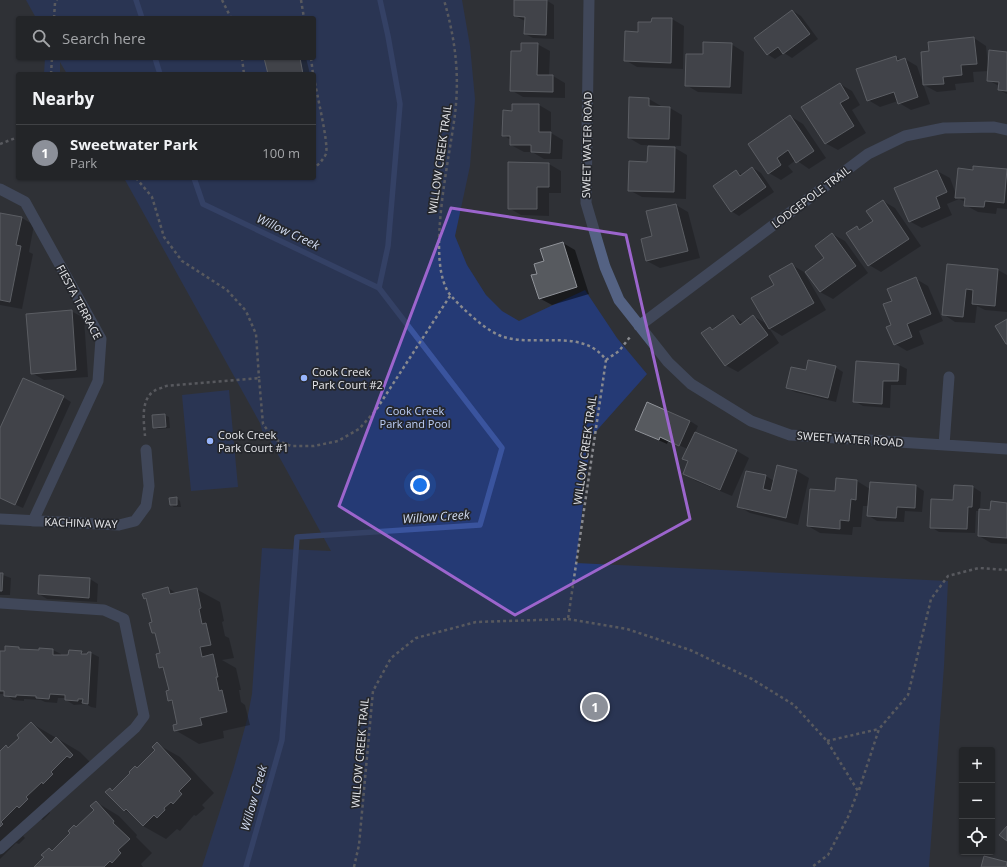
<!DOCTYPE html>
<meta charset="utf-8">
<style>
:root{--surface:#232528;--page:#2b2d30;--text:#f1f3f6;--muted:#a3a5a8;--line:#404245;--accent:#8c9099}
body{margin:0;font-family:"Open Sans",sans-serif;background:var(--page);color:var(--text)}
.controls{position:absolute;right:12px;bottom:12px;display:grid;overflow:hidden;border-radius:4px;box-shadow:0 1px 3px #0004}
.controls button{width:36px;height:36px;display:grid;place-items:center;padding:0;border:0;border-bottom:1px solid var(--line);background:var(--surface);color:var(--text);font:20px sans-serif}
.you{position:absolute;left:420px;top:485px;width:14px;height:14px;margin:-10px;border:3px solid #fff;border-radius:50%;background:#1a73e8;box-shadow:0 0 0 6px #1a73e833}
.badge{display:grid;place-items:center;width:26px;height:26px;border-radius:50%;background:var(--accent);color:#fff;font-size:13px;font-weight:700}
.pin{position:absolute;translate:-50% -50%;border:2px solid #fff;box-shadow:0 1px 4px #0006}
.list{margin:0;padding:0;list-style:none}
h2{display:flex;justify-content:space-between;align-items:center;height:52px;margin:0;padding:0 16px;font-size:17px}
h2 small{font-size:13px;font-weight:400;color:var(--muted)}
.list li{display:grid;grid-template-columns:26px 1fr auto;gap:12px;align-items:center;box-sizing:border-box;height:56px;padding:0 16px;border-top:1px solid var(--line)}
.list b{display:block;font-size:15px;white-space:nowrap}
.list p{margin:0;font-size:13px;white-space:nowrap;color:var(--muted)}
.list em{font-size:13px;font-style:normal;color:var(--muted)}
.icon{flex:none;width:22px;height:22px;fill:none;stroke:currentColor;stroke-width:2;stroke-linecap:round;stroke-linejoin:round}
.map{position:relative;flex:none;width:1007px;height:867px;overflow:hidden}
.search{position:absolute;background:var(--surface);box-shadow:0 1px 3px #0004;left:16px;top:16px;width:300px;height:44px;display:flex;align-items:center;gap:10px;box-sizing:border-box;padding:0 14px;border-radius:4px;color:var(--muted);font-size:15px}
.panel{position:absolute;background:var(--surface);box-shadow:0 1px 3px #0004;left:16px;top:72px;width:300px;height:108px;border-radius:4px}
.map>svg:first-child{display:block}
</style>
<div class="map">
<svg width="1007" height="867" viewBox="0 0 1007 867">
<rect width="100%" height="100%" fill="#2f3136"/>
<path fill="#253a75" d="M26 0H462L470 46 475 99 470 166 455 236 467 265 486 295 502 311 519 321 585 290 617 338 647 374 591 437 576 563 948 581 944 666 929 867H202L234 767 247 720 252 694 262 548 331 551 270 440 264 438 260 423 124 178H314V74H67L60 62V74H44L45 58H314V18H36Z
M229 390 238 487 191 491 182 395Z"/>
<path fill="#0007" d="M515 0H546L554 5V39L533 38 525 34 526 21 523 20 515 16Z
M793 11 801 16 818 39 792 58 784 53 775 59 767 54Z
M653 19H672L684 26 683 69 637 67 625 60 639 33 652 23Z
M974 38 986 46 988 66 1007 53V94L999 90V86L988 80 989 71 973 72 974 82 955 84 956 90 937 92 924 85 930 52Z
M537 44 550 51 549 76H553L565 83V98L523 97 511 90Z
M731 44 744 52 742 94 698 92 686 85 704 55Z
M896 57 901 61 905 59 917 66 930 104 911 110 899 103 898 101 880 107 868 100Z
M265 58H306L310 74H269Z
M840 84 852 91 860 105 852 110 866 133 838 150 825 143Z
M649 99 661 106V108H670L682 115 681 146 641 145 629 138Z
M513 105H539L551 112V133L563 140 562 159H544L532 152H524L511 145V140L503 135 513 112Z
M790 116 803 124 826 158 809 169 796 160 788 166 793 172 781 180 769 173Z
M675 148 687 155 686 199 642 197 629 190 648 163Z
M549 164 561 171V193H549V216L521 215 509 208Z
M974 167 1007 170V209L997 208 996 214 978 212 965 205 966 202 959 199 947 204 952 215 922 228 909 221 937 171 950 178 956 194 974 171Z
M753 168 761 173 774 192 739 216 731 211 736 171 743 175Z
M883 201 895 208 921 246 881 272 869 265 857 228 861 230 874 221Z
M676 205 688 212 700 258 660 268 647 261 653 237Z
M0 214 22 218 34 225 29 252 33 254 22 309 0 305Z
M832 234 845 241 868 273 833 299 820 292 825 258Z
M563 243 575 250 589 294 552 305 539 298 538 275 545 261Z
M792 265 804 272 826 310 782 336 769 328 779 343 738 372 725 365 710 328 714 330 733 316 744 323 753 316 767 324 776 286Z
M948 265 998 270 1007 275V312L985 310 977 306 975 323 955 322 943 314Z
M916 279 928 286 943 321 919 331 924 344 907 351 895 344 892 325 893 301Z
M71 311 84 318 88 377 44 380 32 373Z
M899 365 907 369 906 385H891L890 408 863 406 854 401Z
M835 367 843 372 836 402 795 392 787 388 807 371Z
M63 397 71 402 23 508 0 498V431Z
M165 415 169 417 170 428 158 429 154 427Z
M690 421 698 426 695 433 737 451 749 458 732 496 696 481 684 473 689 462 684 459 688 449 668 441 667 444 636 430Z
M797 471 809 478 798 525 750 513 738 506 766 476 774 481Z
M857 481 870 489 916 486 924 491 922 512 905 511 904 522 877 521 869 516V506H863L861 527H853L852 535 820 533 808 526 836 492Z
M973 487 981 492 980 510 991 511 1007 504V544L991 543 979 536 980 511H976L975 533 939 532 931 527 954 501Z
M177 498 180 501 181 507H174L171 505Z
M0 574 11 578 10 595H0Z
M90 579 98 584 97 602 47 599 39 594Z
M168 588 176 593 196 589 220 602 224 621 222 622 225 636 229 638 234 658 222 660 236 668 241 690H239L241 702 245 705 250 725 223 731 224 738 199 744 175 730 179 724 173 703 169 700 170 691 165 670 160 667 161 654 157 635 152 633 153 623 148 600 144 598Z
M19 648 24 650 40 651 53 650 61 654V656H69L81 652 88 656 89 653H91L99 657 96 708 91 707 86 704 74 705 66 700V698H58L57 703 45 702 41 700 24 699V701L13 700 5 694H0V652H6Z
M31 723 80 752 96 768 49 811 50 813 43 820 41 819 23 836 25 838 19 844 16 843 0 859V752L6 746 9 748 20 738Z
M157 744 180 757 214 793 202 805 205 808 196 816 194 815 180 831 177 829 166 839 143 826 133 815 124 810 113 792 157 750Z
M96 802 119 816 137 835 136 837 152 853 141 864 143 867H35L45 857 49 849 53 851 95 810Z"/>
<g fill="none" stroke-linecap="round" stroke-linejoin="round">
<path stroke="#3a549e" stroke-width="5.5" d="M136 0 142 18
M155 58 160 74
M194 178 203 204 379 288 502 448 480 525 297 537 282 740 246 867
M379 288 388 246 400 104 388 36 380 0"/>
</g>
<path fill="#575a5f" stroke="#909399" d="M514 0H547L546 35 524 34 525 17 514 16Z
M792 10 810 34 783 54 778 47 767 55 754 38Z
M652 18H672L671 63 624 61 625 31 638 32V22H651Z
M974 37 977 64 961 65 962 75 943 77 944 84 923 85 921 52 929 51 928 42Z
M703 42 732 43 730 87 685 86 686 54H703Z
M521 43H538L537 75H553V92L510 91 511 51H521Z
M989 50 1007 52V91L998 90 999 82 987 81Z
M896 56 897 61 905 58 918 97 898 104 894 92 867 101 856 69Z
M264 58H300L303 74H268Z
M840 83 849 98 840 103 854 126 825 144 801 107Z
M629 97 649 98V106L670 107 669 139 628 138Z
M512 104H539V132H551L550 153 531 152V145H510V136H502L503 110 512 111Z
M790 115 814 151 796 163 788 150 777 158 781 165 768 174 748 144Z
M648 146 675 147 674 192 628 191 629 161 647 162Z
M508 162 549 163V187H537V209H508Z
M973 166 1007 169 1004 203 985 201 984 207 964 206 965 198H955L958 168 973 170Z
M752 167 766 187 731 212 713 186 736 170 740 176Z
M937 170 947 192 936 197 940 208 909 222 894 188Z
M883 200 909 239 868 266 846 233 857 226 859 230 873 221 866 211Z
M676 204 688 251 646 261 641 239 652 236 646 211Z
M0 213 22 217 16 245 21 246 10 302 0 300Z
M832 233 856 266 820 292 805 272 824 258 815 246Z
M563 242 577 287 539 299 531 275 537 274 534 264 544 261 540 249Z
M792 263 814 303 769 329 751 298 774 285 769 276Z
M947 264 998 269 995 306 972 304 973 290 966 289 963 317 942 315Z
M916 277 931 314 907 324 912 337 894 345 886 327 891 325 883 304 892 301 887 289Z
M72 310 76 370 31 374 26 314Z
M733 315 740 325 753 315 768 335 725 366 701 333 710 327 712 330Z
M1007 319V344H1006L995 326Z
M808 360 836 366 828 398 786 388 791 367 806 370Z
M856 361 899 364 898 381H883L882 404 853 402Z
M23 378 64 396 15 505 0 498V428Z
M647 402 690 421 679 446 660 437 659 440 635 430Z
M165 414 166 427 153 428 152 415Z
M695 432 737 450 720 490 683 474 688 461 682 459Z
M777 465 797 470 786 518 737 507 746 471 766 475 763 489 771 491Z
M836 478 857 480 856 500 851 499 849 521 840 520V529L807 526 810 489 835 491Z
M870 482 916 485 915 508 897 507 896 518 867 516Z
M954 485 973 486 972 507H968L967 529 930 528 931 499 953 500Z
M177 497V505H170L169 498Z
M991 501 1007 503V538L978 536 979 509 990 510Z
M0 573H3L2 591H0Z
M39 575 90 578 89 598 38 594Z
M168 587 170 594 197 588 201 608 199 609 202 624 206 623 211 645 200 647 202 657 213 654 218 677H216L219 691 222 690 227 712 200 718 202 725 174 731 173 725 177 724 172 700 168 701 166 691 169 690 163 667 159 668 156 654 160 653 155 633H152L149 623 152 622 146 598 144 599 142 594Z
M5 646 19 647V649L39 650V648L53 649V655H68L69 650 82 651 81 654H87L88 652H91L88 704 82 703 83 699H78V701L65 700V695L50 694 49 699 36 698V696L16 695V697L4 696V691H0V651H5Z
M31 722 51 743 56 737 73 755 70 758 67 756 51 772 53 774 43 784 42 782 26 797 28 799 19 808 17 806 1 822 3 824 0 827V751L6 745 8 748 19 738 17 735Z
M157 742 191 779 179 791 182 794 173 804 171 802 164 808 165 810 157 818 154 815 143 826 126 809 124 811 105 792 110 788 112 791 130 773 129 772 135 766 137 768 155 750 152 747Z
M96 801 114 821 113 823 130 839 118 850 121 853 112 863 110 861 104 867H34L44 857 41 855 49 848 52 851 70 833 68 831 74 825 76 827 94 810 90 806Z
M1007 826V841L999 835Z
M984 856 1007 862 1006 867H981Z"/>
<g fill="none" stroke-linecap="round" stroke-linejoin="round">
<path stroke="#898a8f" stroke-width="2.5" stroke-dasharray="3 3" stroke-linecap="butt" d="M222 0 231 18
M301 0 304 18
M54 18 55 3 57 0
M242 58 244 74
M311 58 313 74
M51 74 52 58
M314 77C316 92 329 143 326 154 323 160 319 164 314 168
M0 144 18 137
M136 178 152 197 164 237 182 261 227 290 246 311 256 334 259 378
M606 360 619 351 630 337
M145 436C144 423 140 400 154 391 157 389 162 388 166 386L259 378 263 424 274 439 291 446H314L338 441 359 429 376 410 450 296
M568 619 627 629 690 650 752 679 794 705 827 741 858 791 848 817 828 855 812 867
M827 741 879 729
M859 790 879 729 908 695 931 599 948 576 979 568 1007 570
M354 867 359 845 373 691 391 658 416 638 476 622 568 619 606 360C583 328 537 347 504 337 487 332 464 310 452 297 422 265 453 147 456 104 459 67 454 35 444 0"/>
<path stroke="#546283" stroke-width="11" d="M589 0 586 203 605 267 619 300 668 362 691 384 751 421 790 435 1007 449
M0 189 25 202 101 339 98 381 33 521
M639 326 868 154 905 136 944 128 994 127 1007 130
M944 445 949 377
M0 519 119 525 135 521 146 506 149 486 146 450
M0 603 104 610 124 619 144 716 135 728 0 849"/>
</g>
<path d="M0 0H1007V867H0ZM451 208 626 235 690 519 515 615 339 506Z" fill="#2f3136" fill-opacity=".55" fill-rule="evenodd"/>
<path fill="none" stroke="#9c65cd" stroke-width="3" stroke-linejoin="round" d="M451 208 626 235 690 519 515 615 339 506Z"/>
<g fill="#98b5fd" stroke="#25272c" stroke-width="1.5">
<circle cx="304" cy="378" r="4"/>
<circle cx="210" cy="441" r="4"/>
</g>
<g text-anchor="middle" stroke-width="3.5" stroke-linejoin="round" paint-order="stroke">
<g font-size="11" fill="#e9eaee" stroke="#25272c">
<text transform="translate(587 145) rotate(-89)" y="4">SWEET WATER ROAD</text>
<text transform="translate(440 159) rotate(-82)" y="4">WILLOW CREEK TRAIL</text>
<text transform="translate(811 197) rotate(-37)" y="4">LODGEPOLE TRAIL</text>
<text transform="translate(79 302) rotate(62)" y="4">FIESTA TERRACE</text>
<text transform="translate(850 439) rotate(4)" y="4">SWEET WATER ROAD</text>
<text transform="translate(585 450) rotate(-82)" y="4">WILLOW CREEK TRAIL</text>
<text transform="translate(81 523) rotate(2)" y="4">KACHINA WAY</text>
<text transform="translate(360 753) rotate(-85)" y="4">WILLOW CREEK TRAIL</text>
</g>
<g font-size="11" fill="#e9eaee" stroke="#25272c" text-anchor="start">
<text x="312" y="376">Cook Creek<tspan x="312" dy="13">Park Court #2</tspan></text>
<text x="218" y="439">Cook Creek<tspan x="218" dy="13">Park Court #1</tspan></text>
</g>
<g font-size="11" fill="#bed0f9" stroke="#25272c">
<text x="415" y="415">Cook Creek<tspan x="415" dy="13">Park and Pool</tspan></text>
</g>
<g font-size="12" font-style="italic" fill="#d3ddf2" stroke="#25272c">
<text transform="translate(288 232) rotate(25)" y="4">Willow Creek</text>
<text transform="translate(436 517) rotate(-4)" y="4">Willow Creek</text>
<text transform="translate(254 798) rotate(-74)" y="4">Willow Creek</text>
</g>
</g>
</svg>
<div class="controls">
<button>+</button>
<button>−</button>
<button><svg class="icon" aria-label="locate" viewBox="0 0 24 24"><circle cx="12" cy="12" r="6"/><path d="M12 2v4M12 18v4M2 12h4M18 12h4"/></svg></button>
</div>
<div class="you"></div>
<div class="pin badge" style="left:595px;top:707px">1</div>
<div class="search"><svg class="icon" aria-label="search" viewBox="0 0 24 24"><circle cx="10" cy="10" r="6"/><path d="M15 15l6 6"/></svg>Search here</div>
<section class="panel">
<h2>Nearby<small></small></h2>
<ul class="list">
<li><span class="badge">1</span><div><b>Sweetwater Park</b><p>Park</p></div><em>100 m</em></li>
</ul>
</section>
</div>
